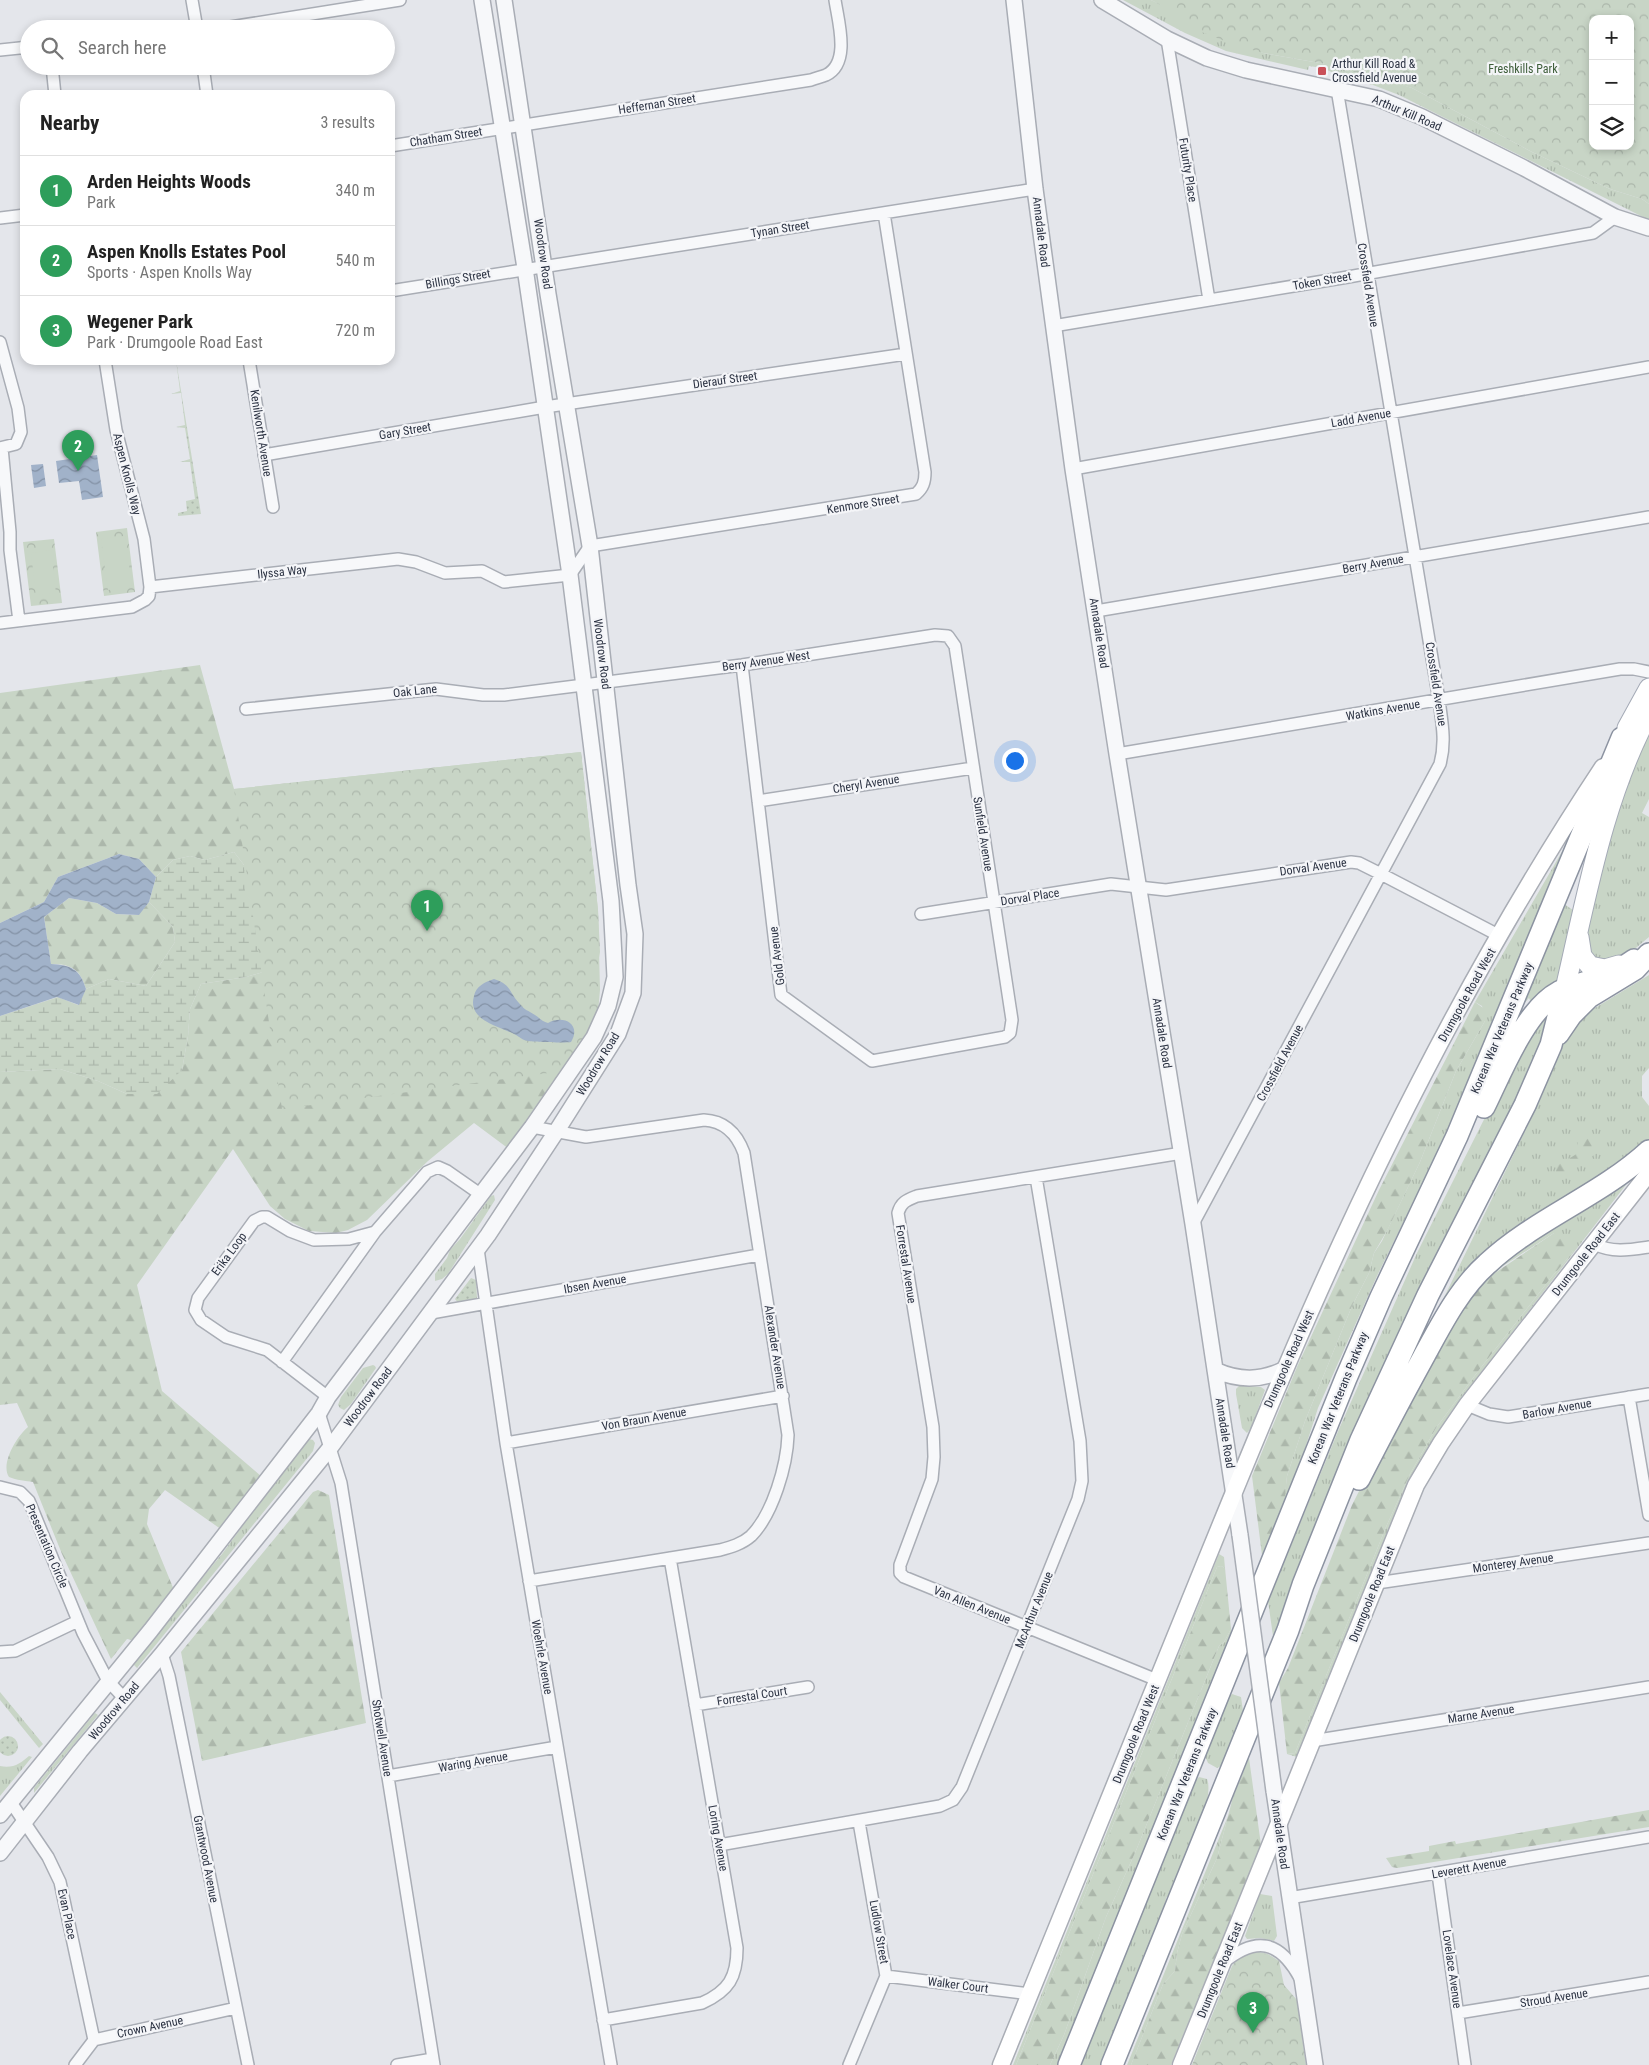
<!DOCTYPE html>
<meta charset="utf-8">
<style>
:root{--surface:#fff;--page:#f6f6f6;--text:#222;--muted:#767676;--line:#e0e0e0;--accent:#db2777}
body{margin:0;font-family:"Roboto Condensed",sans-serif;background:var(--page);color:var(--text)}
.controls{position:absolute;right:15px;top:15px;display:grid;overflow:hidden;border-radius:10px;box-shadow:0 2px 8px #0003}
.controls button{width:45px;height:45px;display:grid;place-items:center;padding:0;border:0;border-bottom:1px solid var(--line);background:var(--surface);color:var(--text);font:25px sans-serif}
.you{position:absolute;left:1014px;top:760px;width:18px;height:18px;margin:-12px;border:4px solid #fff;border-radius:50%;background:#1a73e8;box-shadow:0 0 0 8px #1a73e833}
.badge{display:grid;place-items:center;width:32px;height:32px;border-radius:50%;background:var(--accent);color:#fff;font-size:16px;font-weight:700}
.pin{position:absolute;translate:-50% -41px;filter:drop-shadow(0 1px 2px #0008)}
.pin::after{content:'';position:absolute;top:26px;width:18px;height:15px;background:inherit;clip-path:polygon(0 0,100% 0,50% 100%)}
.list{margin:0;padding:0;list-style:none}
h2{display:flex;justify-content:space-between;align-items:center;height:65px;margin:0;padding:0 20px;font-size:21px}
h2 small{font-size:16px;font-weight:400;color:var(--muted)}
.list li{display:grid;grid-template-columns:32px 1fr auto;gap:15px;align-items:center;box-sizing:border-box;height:70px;padding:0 20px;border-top:1px solid var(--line)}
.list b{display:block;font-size:19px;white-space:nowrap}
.list p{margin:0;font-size:16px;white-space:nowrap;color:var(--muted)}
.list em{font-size:16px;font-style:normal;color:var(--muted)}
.icon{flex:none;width:28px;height:28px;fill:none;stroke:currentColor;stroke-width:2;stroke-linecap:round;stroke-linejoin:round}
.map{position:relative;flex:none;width:1649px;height:2065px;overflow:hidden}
.search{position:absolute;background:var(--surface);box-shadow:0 2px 8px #0003;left:20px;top:20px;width:375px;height:55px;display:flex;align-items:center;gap:12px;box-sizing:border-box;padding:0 18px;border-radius:28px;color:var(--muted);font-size:19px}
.panel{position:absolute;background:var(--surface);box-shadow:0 2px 8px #0003;left:20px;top:90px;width:375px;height:275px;border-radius:15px}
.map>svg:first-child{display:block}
</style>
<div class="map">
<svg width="1649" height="2065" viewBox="0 0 1649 2065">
<defs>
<pattern id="grass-tufts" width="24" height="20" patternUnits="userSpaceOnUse" patternTransform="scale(1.25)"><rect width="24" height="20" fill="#c8d5c6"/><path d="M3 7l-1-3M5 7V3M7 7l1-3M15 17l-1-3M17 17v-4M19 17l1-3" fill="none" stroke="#acb7ab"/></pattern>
<pattern id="forest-firs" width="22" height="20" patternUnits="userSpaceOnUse" patternTransform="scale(1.25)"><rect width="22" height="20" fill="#c8d5c6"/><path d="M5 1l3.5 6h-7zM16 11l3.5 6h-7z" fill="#acb7ab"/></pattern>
<pattern id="wetland-marsh" width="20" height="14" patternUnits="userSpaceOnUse" patternTransform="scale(1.25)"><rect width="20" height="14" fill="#c8d5c6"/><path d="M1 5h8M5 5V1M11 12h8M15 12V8" fill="none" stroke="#acb7ab"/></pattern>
<pattern id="park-crowns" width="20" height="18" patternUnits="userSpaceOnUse" patternTransform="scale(1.25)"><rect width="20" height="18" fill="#c8d5c6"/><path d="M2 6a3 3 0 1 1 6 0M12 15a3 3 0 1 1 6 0" fill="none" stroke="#acb7ab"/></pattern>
<pattern id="garden-dots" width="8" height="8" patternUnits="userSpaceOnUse" patternTransform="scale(1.25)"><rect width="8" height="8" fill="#c8d5c6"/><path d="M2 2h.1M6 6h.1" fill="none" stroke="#acb7ab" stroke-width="1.8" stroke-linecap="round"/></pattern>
<pattern id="water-waves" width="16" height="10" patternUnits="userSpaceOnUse" patternTransform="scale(1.25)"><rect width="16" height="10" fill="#a1b2c9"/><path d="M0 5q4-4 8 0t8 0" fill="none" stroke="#8391a5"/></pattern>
</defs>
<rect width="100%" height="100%" fill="#e4e6eb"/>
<path fill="url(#grass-tufts)" d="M1123 0H1151L1263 53 1325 64 1351 62 1371 75 1412 88 1532 152 1610 189 1642 199 1649 204V220L1399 95 1373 85 1333 76 1334 73 1322 68 1309 66 1308 70 1226 51 1185 33Z
M1649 727V799L1642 813 1649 817V937L1625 957 1591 961 1587 936 1607 836Z
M1571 836 1451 1125 1377 1276 1318 1408 1282 1520 1287 1476 1305 1421 1352 1306 1369 1273 1374 1253 1382 1241 1420 1162 1456 1071 1485 1021 1482 1006 1475 1002Z
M1564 904 1573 910 1575 916 1562 985 1532 1005 1529 998 1521 1007Z
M1649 975V1068L1642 1076V1097L1649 1106V1147L1434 1318 1539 1102 1565 1038 1576 1023 1590 1011Z
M1553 1006 1554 1018 1275 1650 1268 1601 1339 1429 1417 1253 1449 1189 1528 1032Z
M1632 1177 1453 1409 1415 1473 1297 1757 1287 1754 1295 1753 1386 1527 1410 1474 1436 1428 1476 1374 1550 1279 1573 1252 1554 1233 1503 1266 1483 1283 1497 1264Z
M494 1195 495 1200 448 1274 442 1279 435 1281V1274L447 1258 450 1250 460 1239 491 1196Z
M373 1365 375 1366 376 1368 351 1404 344 1410 340 1408 338 1405 341 1397 363 1368Z
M1240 1385 1261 1387 1265 1390 1251 1428 1247 1433 1242 1428 1236 1394V1389Z
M309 1439 313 1440 315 1443 313 1451 137 1668 132 1663 222 1554 305 1441Z
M1219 1554 1224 1557 1225 1568 1221 1566 1217 1567 1016 2065H1013Z
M1231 1629 1233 1639 1057 2065H1050L1064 2035 1106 1917 1135 1853 1219 1646 1224 1642Z
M0 1692 43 1744 39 1748 0 1700Z
M1232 1694 1241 1697 1244 1718 1221 1766 1217 1768 1208 1763 1205 1756 1228 1698Z
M95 1713 98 1715 34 1793V1788Z
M29 1756 32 1757 0 1796V1766C13 1769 21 1763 29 1756Z
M1199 1777 1207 1779C1216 1801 1181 1869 1171 1892L1166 1898 1163 1921 1105 2065H1080L1191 1790 1196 1780Z
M1228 1816 1217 1858 1182 1934 1177 1953 1175 1971 1163 1984 1131 2065H1127Z
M1260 1894 1272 1896 1277 1936 1274 1941 1261 1938 1247 1939 1245 1936Z"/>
<path fill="url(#forest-firs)" d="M200 665 234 789 581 752 598 910 600 952 594 987 261 912 244 893V865L234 852 205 860 190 856 173 860 156 877 139 859 119 854 58 877 44 902 0 923V693Z
M69 898 97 903 116 914 138 915 149 902 173 927 175 942 146 986 109 979 86 989C80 969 71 964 51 964L44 917Z
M273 969 563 1071 509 1149 474 1123 428 1161 367 1220 348 1230 336 1233 309 1231 285 1219 270 1206 233 1149 137 1285 162 1391 262 1477 225 1532 165 1490 149 1509 147 1524 174 1590 132 1640 127 1639 111 1659 62 1554 33 1482C26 1481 16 1480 9 1477 0 1464 17 1436 28 1427L17 1403 0 1405V1072L60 1069 98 1081 127 1094 182 1070 188 1036 190 1009 201 984 246 977Z
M1475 1002 1486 1010 1485 1021 1456 1071 1420 1162 1388 1229 1374 1253 1369 1273 1352 1306 1305 1421 1287 1476 1284 1507 1263 1563 1252 1476 1297 1367 1379 1190Z
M1589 1133C1599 1135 1603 1140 1602 1150L1562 1175 1556 1173C1555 1161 1568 1161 1576 1154L1578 1140 1580 1136Z
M1559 1232 1573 1252 1550 1279 1476 1374 1436 1428 1410 1474 1386 1527 1295 1753 1287 1754 1279 1683 1288 1668 1352 1505 1384 1442 1461 1304 1492 1275 1554 1233Z
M318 1490 329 1495 366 1723 202 1761 181 1652 313 1492Z
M1221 1566 1225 1568 1231 1629 1224 1642 1219 1646 1135 1853 1106 1917 1064 2035 1050 2065H1016L1217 1567Z
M1249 1758 1261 1845 1171 2065H1131L1163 1984 1175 1971 1177 1953 1182 1934 1217 1858 1233 1797Z
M1649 1810V1827L1397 1868 1392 1867 1386 1858 1429 1851V1846L1455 1841 1456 1844Z"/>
<path fill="url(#wetland-marsh)" d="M234 852 244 865 245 893 261 912 273 969 246 977 201 984 190 1009 188 1036 182 1070 157 1094H127L98 1081 60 1069 0 1072V1016L58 997 78 1005 86 989 109 979 146 986 175 942 173 927 149 902 156 877 173 860 190 856 205 860Z"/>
<path fill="url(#park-crowns)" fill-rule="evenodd" d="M1151 0H1649V204L1642 199 1610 189 1532 152 1412 88 1325 64 1263 53 1235 45 1199 31 1168 9ZM1593 19H1630V146H1593Z
M127 528 135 592 104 596 96 532Z
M54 539 62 603 31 606 23 542Z
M581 752 598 910 600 990 598 1013 592 1027 563 1071 282 1109 234 789Z
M1255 1951 1268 1954 1279 1961 1284 1985 1297 2000 1306 2065H1192L1232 1966 1240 1956Z"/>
<path fill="url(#garden-dots)" d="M176 360 201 514 178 516V513L187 511 186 501 195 499 190 462H180L190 459 185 428 176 427 185 425 181 393 171 394 180 391Z
M471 1278 476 1280 477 1298 476 1300 459 1304 455 1299Z
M-2 1746a10 10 0 1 1 20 0a10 10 0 1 1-20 0Z"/>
<path fill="#c8d5c6" d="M125 536 132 586 108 590 101 539Z
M51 550 56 593 36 595 31 553Z"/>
<path fill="url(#water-waves)" d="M97 455 103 497 82 500 79 481 59 483 56 461Z
M43 464 46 486 34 488 31 465Z
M119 854 139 859 156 877 149 902 139 915 116 914 97 903 69 898 44 917 51 964C71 965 80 969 86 989L79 1005 57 997 0 1016V923L44 902 58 877Z
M494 979C512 985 508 991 519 1003 525 1011 528 1010 535 1015 540 1018 541 1021 548 1023 563 1014 582 1024 571 1042 566 1043 533 1042 528 1041 522 1040 520 1037 514 1034 498 1026 467 1020 474 996 476 986 485 982 494 979Z"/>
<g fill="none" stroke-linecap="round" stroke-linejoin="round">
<g stroke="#a9adb5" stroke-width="14">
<path id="minor" d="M192 0 197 29
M218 29 400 0
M1167 39 1209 300
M0 50 29 47
M52 66 55 95
M203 66 207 95
M390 146 811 80C816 78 821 77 826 75 851 63 838 21 835 0
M0 218 25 215
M390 291 1035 189
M1053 326 1348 277 1593 233 1615 217
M0 342 18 408 21 432 16 444 0 448
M249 360 273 507
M2 448 10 532V550L19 621
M264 455 545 407 906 354
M1073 469 1649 367
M150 587 398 559 416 562 445 573 482 571 504 582 570 575 590 546 916 494C923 488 925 482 925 472L884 213
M1096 611 1649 517
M0 623 132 607 145 600 149 596 150 587 144 539 116 430 105 360
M246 709 436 689 483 695H504L742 665 935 635 948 636 955 646 1012 1020 1010 1033 1005 1037 872 1061 781 995 742 665
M1117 754 1620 669H1634L1649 672
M758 801 973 768
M921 914 1111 884 1166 890 1351 862 1359 863 1381 874 1500 936
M1193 1224 1440 764C1446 742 1442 723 1439 700L1337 89
M1594 1244C1613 1253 1629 1250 1649 1247
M478 1249 506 1443 611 2065
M431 1313 759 1255
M282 1362 375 1232
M328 1397 267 1350 226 1337 201 1320 195 1310 198 1298 254 1221 262 1217H267L290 1231 314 1240 349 1239 375 1232 427 1172 438 1167 447 1171 480 1194
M1629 1397 1649 1515
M1467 1405 1489 1414 1508 1417 1649 1394
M319 1413 341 1483 434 2065
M506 1443 783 1396
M0 1487 20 1492 29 1501 83 1633 108 1681 124 1698
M529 1581 720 1550C731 1547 742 1544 751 1536 773 1514 787 1465 788 1435L744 1153C737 1134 725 1121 704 1120L586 1137 532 1127
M1377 1583 1649 1543
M0 1652 15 1651 78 1621
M162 1654 169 1676 248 2065
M1157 1680 904 1577 900 1573V1565L932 1479 934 1457 933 1427 898 1213C901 1202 907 1200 917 1196L1182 1153
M695 1705 808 1687
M1312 1741 1649 1687
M388 1776 557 1747
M10 1801 48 1857 60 1882 94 2040
M719 1845 940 1806 953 1800 962 1787 1078 1499 1082 1481 1080 1441 1036 1177
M1438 1874 1465 2065
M1289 1898 1649 1837
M1223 1963C1256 1936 1279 1940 1300 1978
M886 1976 1030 1994
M1458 2013 1649 1982
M603 2020 702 2003C729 1991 737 1977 737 1948L670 1558
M75 2065 94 2040 236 2008
M397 2065 433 2059
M849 2065 886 1976 859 1822"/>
</g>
<g stroke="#a9adb5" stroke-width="18">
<path id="tertiary" d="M1014 0 1035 189 1073 469 1117 754 1193 1224 1240 1535
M1102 0 1167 39 1207 58 1246 70 1379 99 1422 117 1524 168 1615 217 1649 228
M1215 1370C1239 1381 1261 1381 1285 1369
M1274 1791 1315 2065
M0 1815 151 1630 319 1413 328 1397 532 1127 594 1037 608 1006 615 977 611 901 570 575 525 268 482 0
M0 1853 80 1751 162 1654 330 1448 488 1235 556 1132 618 1034 633 993 635 934 628 885 590 546 548 294 504 0"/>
</g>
<g stroke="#a9adb5" stroke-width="19">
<path id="secondary" d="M1001 2065C1064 1912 1125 1758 1188 1605 1228 1507 1267 1409 1310 1312 1393 1124 1489 939 1603 767
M1181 2065 1416 1485 1441 1443 1467 1405 1649 1173"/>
</g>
<g stroke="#a4aab6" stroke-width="21">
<path id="primary" d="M1627 728 1649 688
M1579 937 1582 956 1590 966 1605 969 1619 965
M1565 989C1587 895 1603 799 1649 713"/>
</g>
<g stroke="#8c93a1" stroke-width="24">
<path id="motorway" d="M1558 1034 1571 1015 1589 997 1635 969 1649 954
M1484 1107C1501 1073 1525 1010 1559 992 1573 985 1589 982 1603 977 1615 973 1624 967 1634 960
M1359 1479C1380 1438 1401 1398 1423 1358 1441 1325 1459 1289 1487 1264 1535 1219 1600 1196 1649 1151
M1069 2065 1346 1378 1381 1297 1457 1136 1622 738
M1112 2065 1288 1630 1303 1585 1361 1440 1428 1295 1525 1105 1551 1045 1565 989"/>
</g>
<use href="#minor" stroke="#f7f8fa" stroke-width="11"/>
<use href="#tertiary" stroke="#f7f8fa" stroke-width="15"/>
<use href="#secondary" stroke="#fff" stroke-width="16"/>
<use href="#primary" stroke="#fff" stroke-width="19"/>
<use href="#motorway" stroke="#fff" stroke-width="21"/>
<g stroke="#a9adb5" stroke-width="18" stroke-linecap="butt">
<path id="tertiary-bridge" d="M1240 1535 1274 1791"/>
</g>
<use href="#tertiary-bridge" stroke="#f7f8fa" stroke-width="15"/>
</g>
<rect fill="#c95059" stroke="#f4f5f8" stroke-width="2" x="1317" y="66" width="10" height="10" rx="2.5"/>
<g text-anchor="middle" stroke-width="4.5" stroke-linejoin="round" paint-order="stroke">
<g font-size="12" fill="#2c3343" stroke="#f4f5f8" text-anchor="start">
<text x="1332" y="68">Arthur Kill Road &amp;<tspan x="1332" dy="14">Crossfield Avenue</tspan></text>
</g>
<g font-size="12" fill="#3e5e3a" stroke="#f4f5f8">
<text x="1523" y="73">Freshkills Park</text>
</g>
<g font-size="12" fill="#2c3343" stroke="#f4f5f8">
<text transform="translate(657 104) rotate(-9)" y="4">Heffernan Street</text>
<text transform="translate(1407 113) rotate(23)" y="4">Arthur Kill Road</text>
<text transform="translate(446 137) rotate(-9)" y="4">Chatham Street</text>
<text transform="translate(1188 170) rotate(81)" y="4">Futurity Place</text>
<text transform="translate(780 229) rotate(-9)" y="4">Tynan Street</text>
<text transform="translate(1041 232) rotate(83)" y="4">Annadale Road</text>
<text transform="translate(543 254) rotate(82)" y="4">Woodrow Road</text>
<text transform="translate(458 279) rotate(-10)" y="4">Billings Street</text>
<text transform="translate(1322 281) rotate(-10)" y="4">Token Street</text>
<text transform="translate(1368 285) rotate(81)" y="4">Crossfield Avenue</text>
<text transform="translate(725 380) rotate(-8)" y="4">Dierauf Street</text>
<text transform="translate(1361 418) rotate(-10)" y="4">Ladd Avenue</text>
<text transform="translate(405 431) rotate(-10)" y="4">Gary Street</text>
<text transform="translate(261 433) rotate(81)" y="4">Kenilworth Avenue</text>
<text transform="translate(127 474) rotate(76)" y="4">Aspen Knolls Way</text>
<text transform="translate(863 504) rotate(-9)" y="4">Kenmore Street</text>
<text transform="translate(1373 564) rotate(-10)" y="4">Berry Avenue</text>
<text transform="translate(282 572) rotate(-6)" y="4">Ilyssa Way</text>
<text transform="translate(1099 633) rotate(81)" y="4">Annadale Road</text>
<text transform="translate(602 654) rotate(83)" y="4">Woodrow Road</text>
<text transform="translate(766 661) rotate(-8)" y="4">Berry Avenue West</text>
<text transform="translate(1436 684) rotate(81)" y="4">Crossfield Avenue</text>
<text transform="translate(415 691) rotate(-6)" y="4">Oak Lane</text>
<text transform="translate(1383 710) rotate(-10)" y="4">Watkins Avenue</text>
<text transform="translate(866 784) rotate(-9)" y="4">Cheryl Avenue</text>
<text transform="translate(983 834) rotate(81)" y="4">Sunfield Avenue</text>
<text transform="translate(1313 867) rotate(-8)" y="4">Dorval Avenue</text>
<text transform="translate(1030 897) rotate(-9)" y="4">Dorval Place</text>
<text transform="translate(777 956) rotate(-97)" y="4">Gold Avenue</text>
<text transform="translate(1467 995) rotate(-61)" y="4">Drumgoole Road West</text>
<text transform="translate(1502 1028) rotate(-67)" y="4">Korean War Veterans Parkway</text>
<text transform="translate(1162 1033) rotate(81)" y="4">Annadale Road</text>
<text transform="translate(1280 1063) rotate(-62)" y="4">Crossfield Avenue</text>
<text transform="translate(598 1064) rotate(-59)" y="4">Woodrow Road</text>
<text transform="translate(229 1254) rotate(-54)" y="4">Erika Loop</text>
<text transform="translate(1586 1254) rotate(-52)" y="4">Drumgoole Road East</text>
<text transform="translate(906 1264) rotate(81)" y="4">Forrestal Avenue</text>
<text transform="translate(595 1284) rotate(-10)" y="4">Ibsen Avenue</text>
<text transform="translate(775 1347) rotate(81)" y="4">Alexander Avenue</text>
<text transform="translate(1289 1359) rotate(-66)" y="4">Drumgoole Road West</text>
<text transform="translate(368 1397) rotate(-53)" y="4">Woodrow Road</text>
<text transform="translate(1338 1398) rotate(-68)" y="4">Korean War Veterans Parkway</text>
<text transform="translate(1557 1409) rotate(-10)" y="4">Barlow Avenue</text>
<text transform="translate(644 1419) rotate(-10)" y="4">Von Braun Avenue</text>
<text transform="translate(1225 1433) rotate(81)" y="4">Annadale Road</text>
<text transform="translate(47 1546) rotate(67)" y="4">Presentation Circle</text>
<text transform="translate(1513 1563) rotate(-8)" y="4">Monterey Avenue</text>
<text transform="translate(1372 1594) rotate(-68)" y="4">Drumgoole Road East</text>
<text transform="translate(972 1605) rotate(22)" y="4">Van Allen Avenue</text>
<text transform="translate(1034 1610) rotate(-68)" y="4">McArthur Avenue</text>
<text transform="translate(542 1657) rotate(80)" y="4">Woehrle Avenue</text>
<text transform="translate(752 1696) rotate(-9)" y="4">Forrestal Court</text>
<text transform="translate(114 1711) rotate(-50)" y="4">Woodrow Road</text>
<text transform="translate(1481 1714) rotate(-9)" y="4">Marne Avenue</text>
<text transform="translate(1136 1734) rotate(-68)" y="4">Drumgoole Road West</text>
<text transform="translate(382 1738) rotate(81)" y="4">Shotwell Avenue</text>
<text transform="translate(473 1762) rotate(-10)" y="4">Waring Avenue</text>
<text transform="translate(1187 1774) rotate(-68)" y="4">Korean War Veterans Parkway</text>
<text transform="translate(1280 1834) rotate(82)" y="4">Annadale Road</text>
<text transform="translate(718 1838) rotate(80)" y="4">Loring Avenue</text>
<text transform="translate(206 1859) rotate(79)" y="4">Grantwood Avenue</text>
<text transform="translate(1469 1868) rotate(-10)" y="4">Leverett Avenue</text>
<text transform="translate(67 1914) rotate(78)" y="4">Evan Place</text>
<text transform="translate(879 1932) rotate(80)" y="4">Ludlow Street</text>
<text transform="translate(1452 1969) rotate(82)" y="4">Lovelace Avenue</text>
<text transform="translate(1220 1970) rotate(-68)" y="4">Drumgoole Road East</text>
<text transform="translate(958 1985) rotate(7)" y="4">Walker Court</text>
<text transform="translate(1554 1998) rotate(-9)" y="4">Stroud Avenue</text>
<text transform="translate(150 2027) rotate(-12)" y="4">Crown Avenue</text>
</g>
</g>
</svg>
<div class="controls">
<button>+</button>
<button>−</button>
<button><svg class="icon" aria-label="layers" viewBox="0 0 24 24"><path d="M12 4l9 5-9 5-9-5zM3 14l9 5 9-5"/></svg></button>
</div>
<div class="you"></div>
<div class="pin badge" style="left:427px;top:931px;background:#2e9e5b">1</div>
<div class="pin badge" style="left:78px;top:471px;background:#2e9e5b">2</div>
<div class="pin badge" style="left:1253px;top:2033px;background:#2e9e5b">3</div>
<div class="search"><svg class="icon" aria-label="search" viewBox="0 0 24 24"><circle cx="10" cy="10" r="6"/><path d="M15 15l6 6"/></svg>Search here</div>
<section class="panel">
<h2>Nearby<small>3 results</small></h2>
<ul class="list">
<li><span class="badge" style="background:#2e9e5b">1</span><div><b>Arden Heights Woods</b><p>Park</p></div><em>340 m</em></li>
<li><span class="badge" style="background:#2e9e5b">2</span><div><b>Aspen Knolls Estates Pool</b><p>Sports · Aspen Knolls Way</p></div><em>540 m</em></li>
<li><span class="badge" style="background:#2e9e5b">3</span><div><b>Wegener Park</b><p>Park · Drumgoole Road East</p></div><em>720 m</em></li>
</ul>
</section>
</div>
